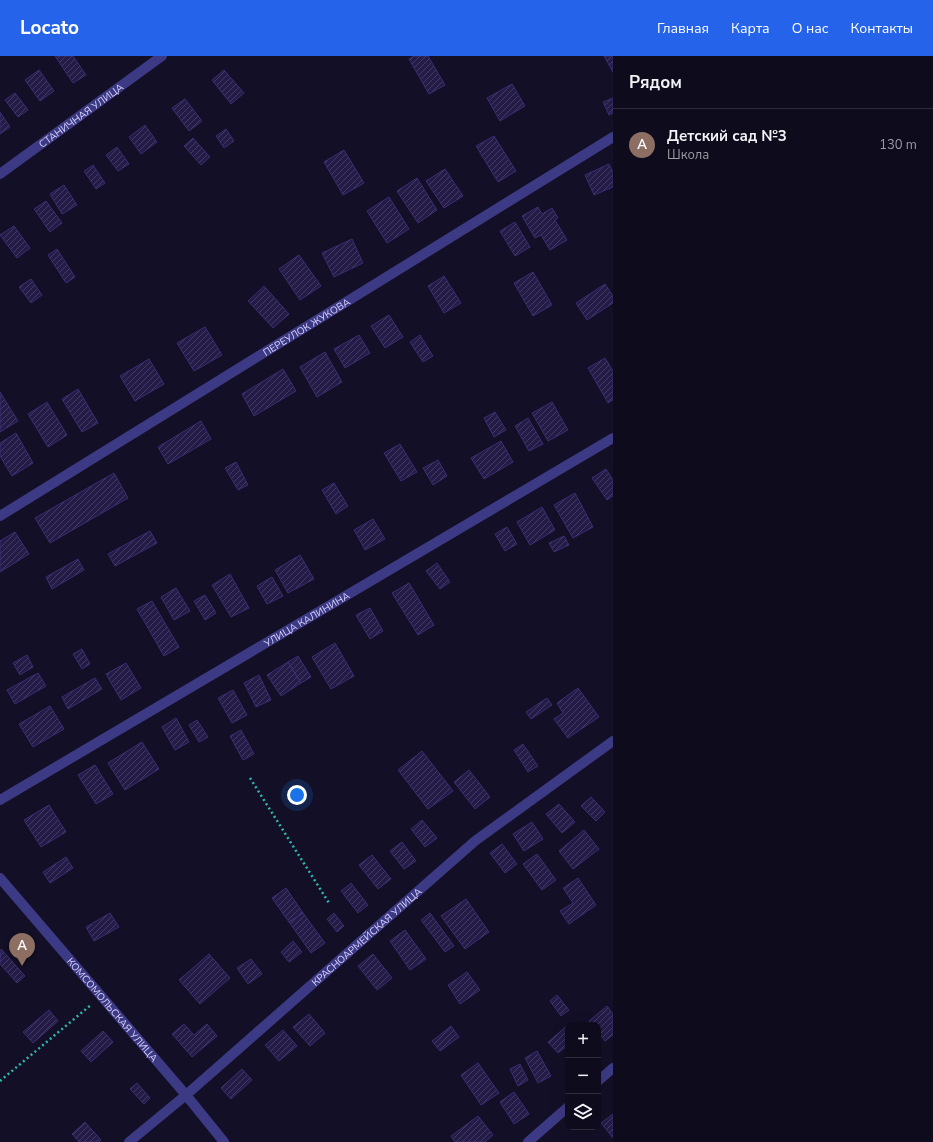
<!DOCTYPE html>
<html lang="ru">
<meta charset="utf-8">
<style>
:root{--surface:#0e0b1c;--page:#171425;--text:#f1f3f6;--muted:#9b9ba3;--line:#2e2b3b;--accent:#2563eb}
body{margin:0;font-family:"Nunito Sans",sans-serif;background:var(--page);color:var(--text)}
.controls{position:absolute;right:12px;bottom:12px;display:grid;overflow:hidden;border-radius:8px;box-shadow:0 4px 16px #0002}
.controls button{width:36px;height:36px;display:grid;place-items:center;padding:0;border:0;border-bottom:1px solid var(--line);background:var(--surface);color:var(--text);font:20px sans-serif}
.you{position:absolute;left:297px;top:739px;width:14px;height:14px;margin:-10px;border:3px solid #fff;border-radius:50%;background:#1a73e8;box-shadow:0 0 0 6px #1a73e833}
.badge{display:grid;place-items:center;width:26px;height:26px;border-radius:50%;background:var(--accent);color:#fff;font-size:13px;font-weight:700}
.pin{position:absolute;translate:-50% -33px;filter:drop-shadow(0 1px 2px #0008)}
.pin::after{content:'';position:absolute;top:21px;width:14px;height:12px;background:inherit;clip-path:polygon(0 0,100% 0,50% 100%)}
.list{margin:0;padding:0;list-style:none}
h2{display:flex;justify-content:space-between;align-items:center;height:52px;margin:0;padding:0 16px;font-size:17px}
h2 small{font-size:13px;font-weight:400;color:var(--muted)}
.list li{display:grid;grid-template-columns:26px 1fr auto;gap:12px;align-items:center;box-sizing:border-box;height:72px;padding:0 16px;border-top:1px solid var(--line)}
.list b{display:block;font-size:15px;white-space:nowrap}
.list p{margin:0;font-size:13px;white-space:nowrap;color:var(--muted)}
.list em{font-size:13px;font-style:normal;color:var(--muted)}
.icon{flex:none;width:22px;height:22px;fill:none;stroke:currentColor;stroke-width:2;stroke-linecap:round;stroke-linejoin:round}
.map{position:relative;flex:none;width:613px;height:1086px;overflow:hidden}
header{display:flex;align-items:center;gap:24px;box-sizing:border-box;height:56px;padding:0 20px;background:var(--accent);color:#fff}
header strong{font-size:19px}
nav{display:flex;gap:22px;margin-inline-start:auto;font-size:14px}
main{display:flex}
aside{flex:1;background:var(--surface)}
.map>svg:first-child{display:block}
</style>
<header>
<strong>Locato</strong>
<nav><a>Главная</a><a>Карта</a><a>О нас</a><a>Контакты</a></nav>
</header>
<main>
<div class="map">
<svg width="613" height="1086" viewBox="0 0 613 1086">
<defs>
<pattern id="building-hatch" width="6" height="6" patternUnits="userSpaceOnUse"><rect width="6" height="6" fill="#241b47"/><path d="M-1 1l2-2M0 6l6-6M5 7l2-2" fill="none" stroke="#433b63"/></pattern>
</defs>
<rect width="100%" height="100%" fill="#130f26"/>
<path fill="url(#building-hatch)" stroke="#3b2d73" d="M55 0H73L86 19 73 27Z
M414 0H428L445 29 429 38 409 3Z
M604 0H613V16Z
M39 14 54 35 40 45 25 24Z
M224 14 244 37 231 48 212 24Z
M512 28 525 50 500 65 487 42Z
M15 37 28 54 18 61 5 44Z
M613 42V57L609 59 603 46Z
M185 43 202 65 189 75 172 52Z
M0 56 10 71 0 78Z
M145 69 157 86 141 98 129 81Z
M226 73 234 85 224 92 216 80Z
M494 80 516 115 498 126 476 90Z
M193 82 210 101 201 109 184 90Z
M117 91 129 108 118 115 106 99Z
M344 94 364 127 343 139 324 106Z
M609 108 613 116V131L594 139 585 119Z
M93 109 105 127 96 133 84 115Z
M445 113 463 140 444 152 426 125Z
M417 122 437 154 418 167 397 135Z
M64 129 77 149 62 158 50 138Z
M389 141 409 173 387 187 367 155Z
M46 145 62 167 50 176 34 153Z
M538 151 542 158 552 152 558 162 555 164 567 184 550 194 541 179 535 182 522 160Z
M515 166 530 191 515 200 500 175Z
M14 170 30 192 17 202 0 179Z
M352 183 363 207 334 221 322 197Z
M57 193 75 221 66 227 48 199Z
M299 199 321 230 300 244 279 213Z
M533 216 552 249 533 260 514 227Z
M444 220 461 247 444 257 428 230Z
M31 223 42 239 31 247 19 231Z
M605 228 613 240V247L587 264 576 247Z
M264 230 289 258 273 272 248 245Z
M389 259 403 281 385 292 371 270Z
M205 271 222 299 194 315 177 287Z
M359 279 370 297 345 312 334 293Z
M420 279 433 300 423 306 410 286Z
M325 296 342 326 317 341 300 311Z
M605 302 613 315V344L608 347 588 312Z
M149 303 164 328 135 345 120 320Z
M283 313 296 335 254 360 242 338Z
M78 333 98 367 82 376 62 343Z
M0 336 18 365 0 376Z
M47 346 67 379 48 391 28 358Z
M552 346 568 374 548 385 532 357Z
M495 356 506 374 494 381 484 362Z
M528 362 543 388 529 395 515 370Z
M201 365 211 383 168 408 158 391Z
M16 377 33 407 12 420 0 400V387Z
M501 385 513 406 484 423 471 402Z
M400 388 417 416 401 425 384 397Z
M438 404 447 420 433 429 423 412Z
M236 406 248 429 238 434 225 412Z
M606 413 613 424V440L607 444 592 422Z
M114 417 128 442 50 487 35 462Z
M334 427 348 450 336 458 322 434Z
M575 437 593 471 573 482 554 449Z
M542 451 555 474 530 489 517 466Z
M373 463 385 483 365 494 354 474Z
M507 471 517 488 505 495 495 478Z
M150 475 157 487 115 510 108 498Z
M15 476 29 498 0 516V485Z
M564 480 569 489 554 496 549 487Z
M300 499 314 523 288 537 275 514Z
M78 503 84 514 52 533 46 521Z
M437 507 450 526 440 533 426 515Z
M230 518 249 552 231 561 212 529Z
M272 521 283 540 267 548 257 530Z
M409 527 434 569 418 579 392 537Z
M176 532 190 555 174 564 161 541Z
M205 539 216 557 205 564 194 545Z
M152 545 179 591 164 600 137 553Z
M370 552 383 575 370 583 356 559Z
M335 587 354 620 331 633 312 601Z
M82 593 90 608 82 613 73 598Z
M27 599 33 611 20 619 13 607Z
M298 600 311 621 301 627 288 606Z
M288 606 301 627 281 640 267 619Z
M126 607 141 632 121 644 106 618Z
M38 617 46 630 15 648 7 634Z
M259 619 271 644 256 651 244 627Z
M95 622 102 633 68 653 62 641Z
M578 632 599 661 568 682 554 663 563 657 557 647Z
M233 634 247 659 232 667 218 642Z
M547 642 552 649 531 663 526 656Z
M50 650 64 673 33 691 19 668Z
M176 662 189 686 175 694 162 671Z
M197 664 208 681 199 686 189 669Z
M241 674 254 698 243 704 230 680Z
M142 686 159 713 125 734 108 707Z
M523 688 538 710 528 716 514 694Z
M422 695 453 735 428 753 398 714Z
M95 709 113 738 96 748 78 719Z
M469 714 490 741 475 753 454 726Z
M591 741 605 756 596 765 581 750Z
M559 748 575 766 562 777 546 758Z
M49 749 66 776 41 791 24 764Z
M422 764 437 782 425 791 411 773Z
M532 766 543 783 524 795 513 778Z
M584 774 599 793 573 813 559 795Z
M402 786 416 805 404 813 390 795Z
M502 788 517 808 505 817 490 797Z
M537 798 556 824 542 834 523 808Z
M372 799 391 823 378 833 359 809Z
M66 801 73 812 50 827 43 816Z
M578 822 596 849 569 868 560 855 573 847 563 832Z
M351 827 368 849 358 857 341 835Z
M286 832 303 857 289 866 272 842Z
M466 843 489 876 465 893 441 860Z
M110 857 119 871 94 885 86 871Z
M303 857 325 887 311 897 289 866Z
M334 857 344 870 337 876 327 863Z
M430 857 454 890 445 896 421 864Z
M405 874 426 903 410 914 390 885Z
M293 885 302 896 289 906 281 896Z
M1 893 25 920 17 927 0 908Z
M209 898 230 922 200 948 179 924Z
M373 898 392 922 377 934 358 910Z
M251 903 262 918 248 928 237 912Z
M467 916 480 934 460 948 448 929Z
M557 939 569 954 561 960 550 945Z
M607 950 613 958V979L605 985 598 976V969H592L589 965Z
M49 954 58 965 33 987 23 976Z
M309 958 325 977 310 990 293 971Z
M184 968 194 979 207 968 217 980 192 1001 172 978Z
M568 969V989L558 997 548 986Z
M451 970 459 981 440 995 432 985Z
M283 974 297 990 279 1005 265 989Z
M103 975 113 986 91 1006 81 995Z
M537 995 551 1020 538 1027 525 1002Z
M478 1007 499 1037 481 1049 461 1019Z
M520 1008 528 1024 518 1030 510 1013Z
M242 1013 252 1024 231 1043 221 1032Z
M137 1027 150 1042 144 1048 130 1033Z
M514 1036 529 1058 514 1068 500 1046Z
M613 1058V1082L601 1067Z
M478 1060 493 1079 485 1086H455L451 1080Z
M85 1066 101 1084 99 1086H79L72 1078Z"/>
<g fill="none" stroke-linecap="round" stroke-linejoin="round">
<path stroke="#2fb8b0" stroke-width="2.5" stroke-dasharray="2 3" stroke-linecap="butt" d="M250 722 329 847
M0 1025 92 948"/>
<g stroke="#3d3a85" stroke-width="10">
<path id="s1" d="M0 118 162 0"/>
<path id="s2" d="M0 460 613 81"/>
<path id="s3" d="M0 744 613 382"/>
<path id="s4" d="M0 822 186 1039 224 1086"/>
<path d="M598 1025 613 1012"/>
<path id="s5" d="M129 1086 186 1039 475 785 613 685"/>
<path d="M528 1086 568 1051"/>
</g>
</g>
<g text-anchor="middle" stroke-width="3.5" stroke-linejoin="round" paint-order="stroke">
<g font-size="10" fill="#d9d4ff" stroke="#130f26">
<text dy="4" stroke="none"><textPath href="#s1" startOffset="100">СТАНИЧНАЯ УЛИЦА</textPath></text>
<text dy="4" stroke="none"><textPath href="#s2" startOffset="360">ПЕРЕУЛОК ЖУКОВА</textPath></text>
<text dy="4" stroke="none"><textPath href="#s3" startOffset="356">УЛИЦА КАЛИНИНА</textPath></text>
<text dy="4" stroke="none"><textPath href="#s5" startOffset="314">КРАСНОАРМЕЙСКАЯ УЛИЦА</textPath></text>
<text dy="4" stroke="none"><textPath href="#s4" startOffset="173">КОМСОМОЛЬСКАЯ УЛИЦА</textPath></text>
</g>
</g>
</svg>
<div class="controls">
<button>+</button>
<button>−</button>
<button><svg class="icon" aria-label="layers" viewBox="0 0 24 24"><path d="M12 4l9 5-9 5-9-5zM3 14l9 5 9-5"/></svg></button>
</div>
<div class="you"></div>
<div class="pin badge" style="left:22px;top:910px;background:#8d6e63">A</div>
</div>
<aside>
<h2>Рядом<small></small></h2>
<ul class="list">
<li><span class="badge" style="background:#8d6e63">A</span><div><b>Детский сад №3</b><p>Школа</p></div><em>130 m</em></li>
</ul>
</aside>
</main>
